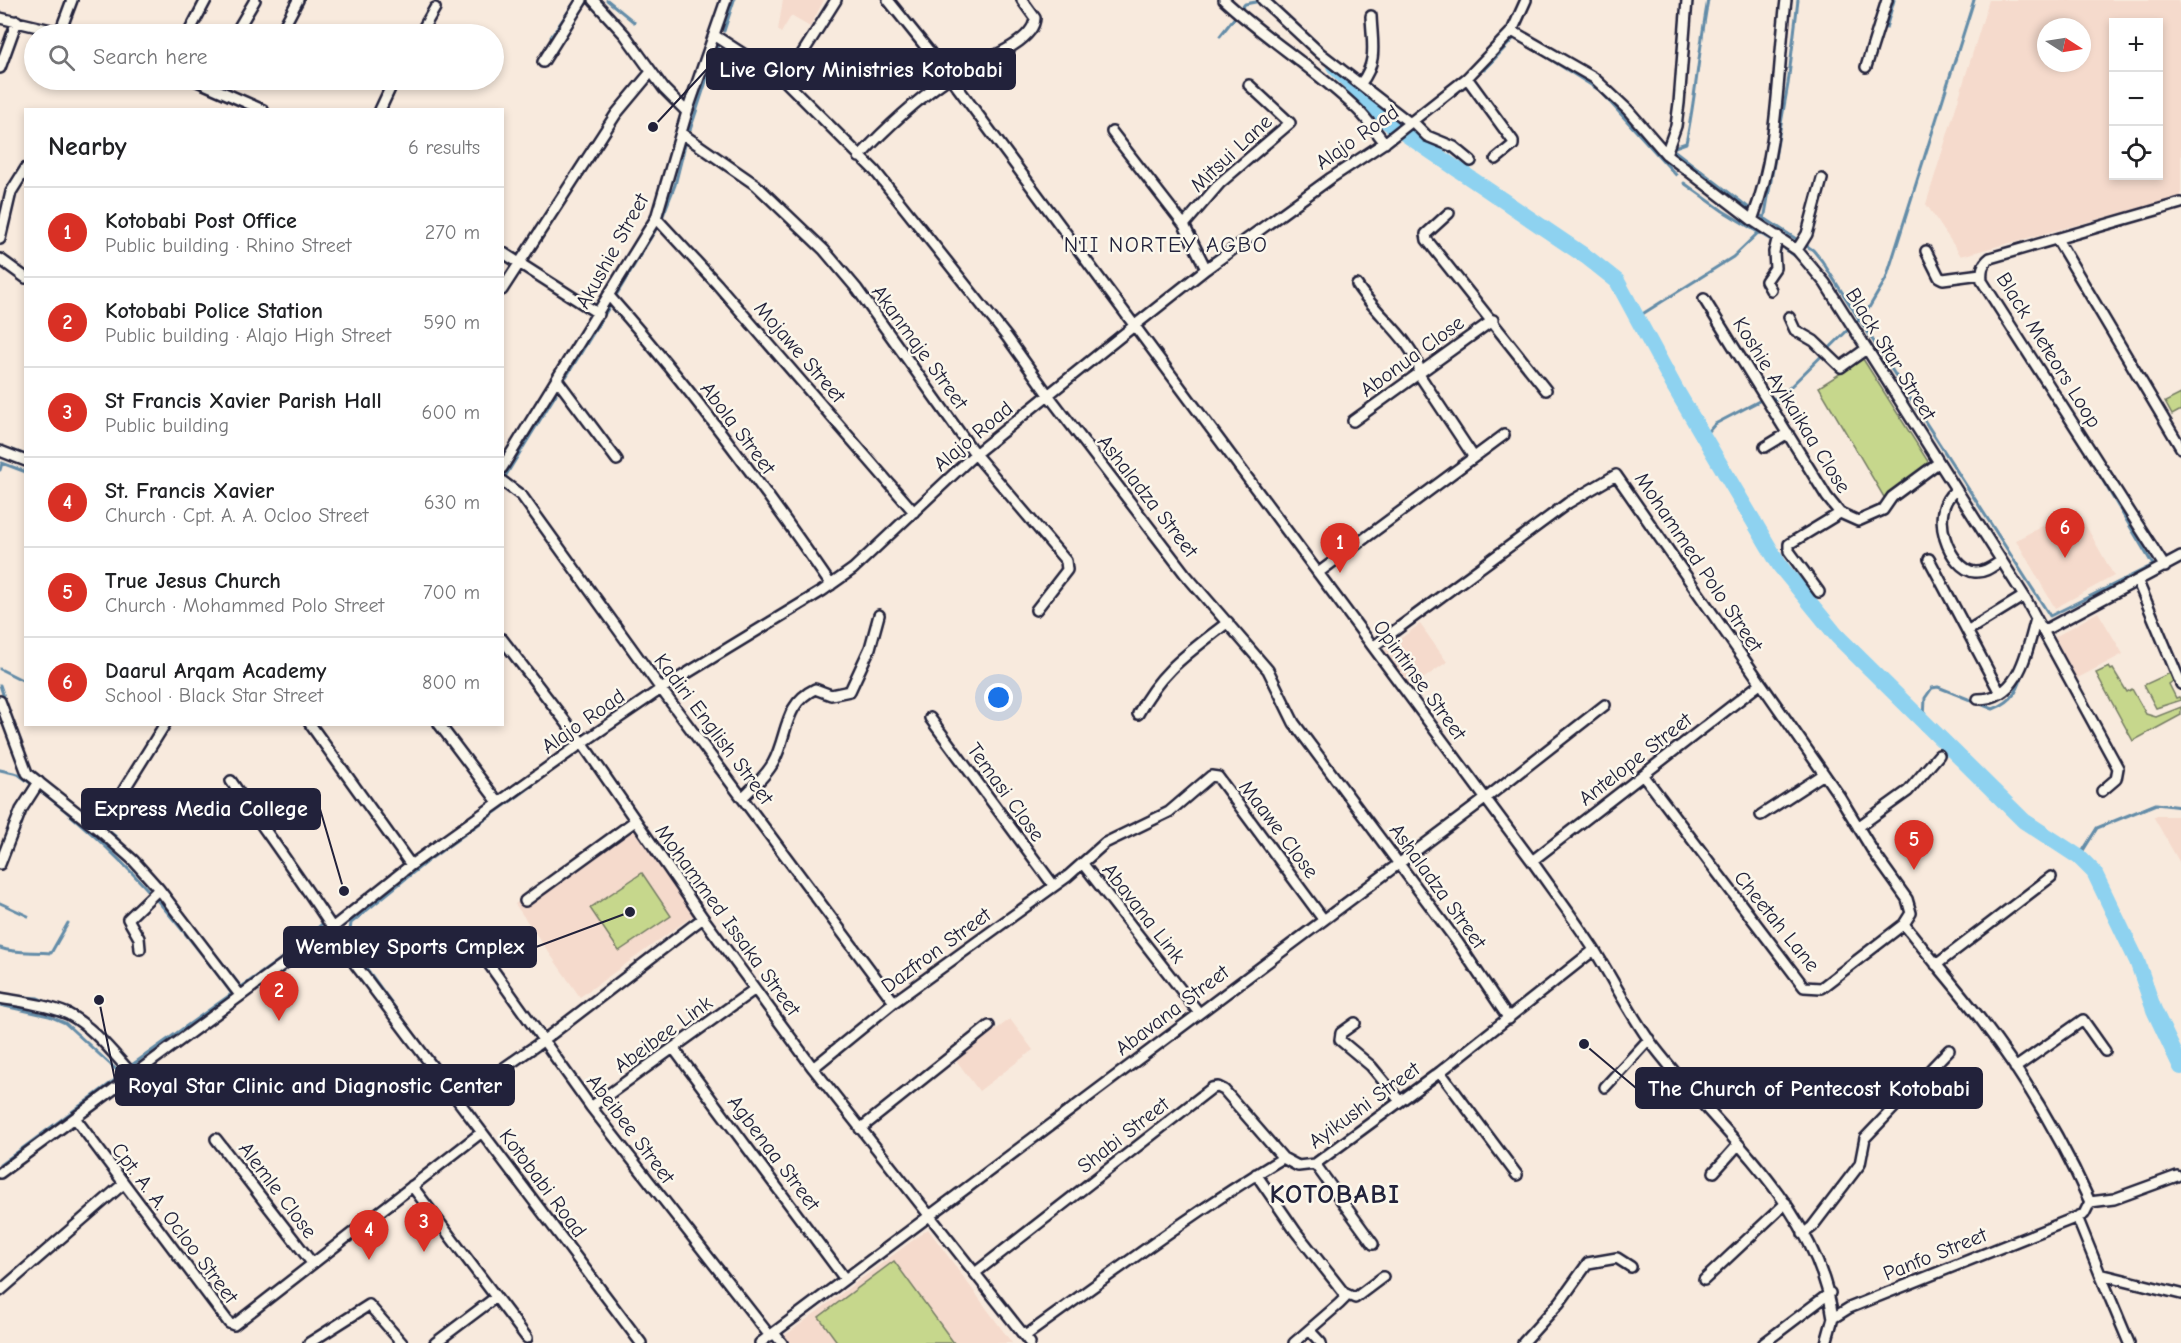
<!DOCTYPE html>
<meta charset="utf-8">
<style>
:root{--surface:#fff;--page:#f2f2f2;--text:#202124;--muted:#757577;--line:#e0e0e0;--accent:#d93025}
body{margin:0;font-family:"Comic Neue",sans-serif;background:var(--page);color:var(--text)}
.controls{position:absolute;right:18px;top:18px;display:grid;overflow:hidden;border-radius:0px;box-shadow:0 3px 9px #0003}
.controls button{width:54px;height:54px;display:grid;place-items:center;padding:0;border:0;border-bottom:2px solid var(--line);background:var(--surface);color:var(--text);font:30px sans-serif}
.compass{position:absolute;left:2037px;top:18px;width:54px;height:54px;border-radius:50%;background:var(--surface);box-shadow:0 3px 9px #0003;rotate:102deg}
.you{position:absolute;left:999px;top:698px;width:21px;height:21px;margin:-15px;border:4px solid #fff;border-radius:50%;background:#1a73e8;box-shadow:0 0 0 9px #1a73e833}
.badge{display:grid;place-items:center;width:39px;height:39px;border-radius:50%;background:var(--accent);color:#fff;font-size:20px;font-weight:700}
.pin{position:absolute;translate:-50% -50px;filter:drop-shadow(0 2px 3px #0008)}
.pin::after{content:'';position:absolute;top:32px;width:21px;height:18px;background:inherit;clip-path:polygon(0 0,100% 0,50% 100%)}
.list{margin:0;padding:0;list-style:none}
h2{display:flex;justify-content:space-between;align-items:center;height:78px;margin:0;padding:0 24px;font-size:26px}
h2 small{font-size:20px;font-weight:400;color:var(--muted)}
.list li{display:grid;grid-template-columns:39px 1fr auto;gap:18px;align-items:center;box-sizing:border-box;height:90px;padding:0 24px;border-top:2px solid var(--line)}
.list b{display:block;font-size:22px;white-space:nowrap}
.list p{margin:0;font-size:20px;white-space:nowrap;color:var(--muted)}
.list em{font-size:20px;font-style:normal;color:var(--muted)}
.icon{flex:none;width:33px;height:33px;fill:none;stroke:currentColor;stroke-width:2;stroke-linecap:round;stroke-linejoin:round}
.map{position:relative;flex:none;width:2181px;height:1343px;overflow:hidden}
.search{position:absolute;background:var(--surface);box-shadow:0 3px 9px #0003;left:24px;top:24px;width:480px;height:66px;display:flex;align-items:center;gap:15px;box-sizing:border-box;padding:0 21px;border-radius:33px;color:var(--muted);font-size:22px}
.panel{position:absolute;background:var(--surface);box-shadow:0 3px 9px #0003;left:24px;top:108px;width:480px;height:618px;border-radius:0px}
.map>svg:first-child{display:block}
</style>
<div class="map">
<svg width="2181" height="1343" viewBox="0 0 2181 1343">
<rect width="100%" height="100%" fill="#f8eadd"/>
<filter id="ink" filterUnits="userSpaceOnUse"><feTurbulence type="fractalNoise" baseFrequency=".0167" numOctaves="2"/><feDisplacementMap in="SourceGraphic" scale="12" xChannelSelector="R" yChannelSelector="G"/><feConvolveMatrix kernelMatrix="1 2 1 2 8 2 1 2 1" color-interpolation-filters="sRGB"/></filter>
<g filter="url(#ink)">
<path fill="#f5dacc" fill-rule="evenodd" d="M783 0H824L810 27 791 16 781 33 778 30Z
M1989 0H2178L2181 12V197L1961 256 1926 204ZM2158 22V176H2114V22ZM2046 27H2082V63H2046Z
M2076 508 2114 576 2055 608 2016 540Z
M2098 612 2123 654 2074 680 2055 637Z
M1420 624 1447 662 1410 688 1384 651Z
M2153 816H2181V865Z
M629 822 694 915 580 997 515 904Z
M1010 1019 1033 1050 979 1091 956 1060Z
M928 1229 1012 1343H781L779 1340Z"/>
<path fill="#c6d78c" stroke="#747c64" stroke-width="1.5" d="M1863 359 1934 471 1888 504 1819 387Z
M2181 394V410L2172 415 2165 402Z
M2109 667 2111 670 2113 669 2127 692 2132 689 2146 714 2156 717 2181 707V715L2133 741 2096 673Z
M2170 673 2173 681 2169 684 2176 698 2179 697 2181 700 2156 708 2144 685Z
M642 873 671 916 619 951 590 908Z
M894 1261 954 1343H838L819 1317Z"/>
<g fill="none" stroke-linecap="round" stroke-linejoin="round">
<path stroke="#638ca8" stroke-width="3" d="M607 0 634 22
M1240 10 1245 4 1261 1
M1886 28 1894 0
M724 31 734 0
M1220 36 1235 17
M551 37 576 0
M1484 70 1515 37 1599 90 1676 175
M690 130 718 45
M1671 148 1749 208 1813 250 1822 261 2050 616 2153 565 2077 437
M1672 148 1686 143C1696 96 1699 48 1708 0
M1684 183 1723 211 1771 240
M662 218 675 185 685 145
M1764 220 1788 84 1798 0
M1785 249 1798 258
M615 297 659 224
M1636 318 1733 257 1761 230
M1852 334 1859 345
M1867 358 1934 462
M566 377 611 304
M2051 399 2074 432
M1704 437 1715 424 1761 400 1766 397 1778 399 1867 311 1886 279 1974 0
M0 446 26 455
M0 470 2 463 26 472
M506 475 556 394
M1956 498 2018 596
M0 669 26 682
M0 685 8 709
M1924 720 1925 698 1932 688 1938 687 1993 709C2015 701 2019 688 2025 667
M0 770 18 774C108 839 166 905 232 994
M55 789 115 836 128 850
M2079 857 2097 828 2156 804 2181 807
M167 892 241 987
M0 903 28 916
M0 948C17 954 33 951 51 953L68 923
M11 996 38 998 54 1005
M0 1005 49 1016 65 1023 122 1075 0 1165
M423 1046 353 950 349 938 351 923 426 862 536 783
M129 1067 292 951 323 923"/>
<path stroke="#8ed2f0" stroke-width="16" d="M1334 66 1389 123 1588 258 1617 281 1675 388 1780 566 1837 636 2024 821 2079 857 2094 872 2137 961 2154 1010 2181 1067"/>
<g stroke="#22223b" stroke-width="14">
<path id="minor" d="M593 0 625 35 664 89 687 112
M888 0 950 77 1532 861C1553 891 1575 920 1595 951 1613 980 1629 1012 1649 1040 1714 1128 1817 1203 1833 1318
M1224 0C1266 39 1317 70 1358 110 1368 120 1376 132 1385 143
M1263 0 1320 53 1410 123
M0 18 68 34
M1512 31 1594 78 1628 110 1666 154 1752 220 1797 250 1825 283 2024 596 2118 768 2116 779 2102 791
M60 32 72 0
M188 34 206 0
M235 34 255 0
M280 34 298 0
M420 34 435 8
M714 35 785 81 875 171 1007 337 1049 396 1185 574 1268 670 1294 723 1458 943 1509 1019
M543 62 582 0
M1866 67 1887 0
M0 68 17 21
M1467 78 1513 141V145L1496 159
M195 80 263 110
M785 81 836 0
M1361 83C1378 62 1372 42 1371 16
M380 110 394 80
M1412 121 1427 136 1454 147 1471 161
M1112 132 1184 225 1206 269
M681 133 756 185 824 250 857 289 975 454 1066 561 1067 570 1036 610
M1666 154 1676 126 1679 103 1687 0
M859 157C886 128 914 102 947 79 968 65 1034 46 1035 18L1022 0
M1449 213 1426 234 1427 240 1546 390
M656 218 717 284 914 512
M1752 220C1779 151 1777 73 1786 0
M1184 225 1220 183 1290 123 1249 85
M0 239 11 192 26 168
M2057 239 2181 448
M1797 250 1807 234 1822 179
M1926 251 1939 277 1943 279 1981 274
M502 252 599 314
M0 259 26 278
M1357 285C1375 314 1414 341 1420 372
M502 290 616 114 651 72
M1771 290 1766 281 1775 268 1774 252 1778 236
M610 297C690 387 763 486 831 585
M1704 299 1827 497 1840 513 1858 521 1883 510 1892 497 1938 463
M1789 317 1795 330 1814 341 1841 367 1866 349
M1418 373 1473 456
M558 381 617 460
M1353 421 1493 320
M1765 447 1788 433
M0 451 26 461
M502 468 656 218 687 112 726 0
M502 481 522 496 661 689 894 1002
M1955 491C1927 512 1950 570 1975 572 1985 573 1993 566 2001 561
M1929 559 2000 693
M2165 567 1982 281C1981 271 1982 264 1990 258L2181 203
M1318 573 1504 435
M2138 582 2181 684
M1819 592 1789 551V544L1840 513
M1967 631 2024 596
M2043 631 2181 557
M502 639 582 743 703 918 813 1068 1030 1343
M1374 646 1568 503 1616 475 1840 797 1874 853 1907 899 1911 913 1904 924 1821 988 1804 987 1644 776
M1978 699C2020 699 2027 650 2036 619
M0 701 27 773 99 830 133 860 159 889 240 995
M1138 714C1161 670 1190 652 1228 622
M930 718 1054 886
M310 724 411 865
M439 724 498 802
M231 781C272 841 318 902 355 964L641 1343
M742 798C753 787 766 776 773 763 788 736 783 704 815 689L831 695 850 691 870 648 879 615
M1761 815 1824 774
M1858 827 1908 791 1939 755
M99 830 165 724
M1532 861 1760 684
M0 864 21 810 39 782
M1083 864 1199 1013
M525 901 635 821
M471 939 591 1107 770 1336
M140 949 139 938 128 919 159 889
M1936 965 2051 877
M0 998C22 1002 47 1005 68 1014 93 1027 113 1053 132 1074
M1355 1023 1341 1033 1340 1040 1371 1066 1399 1100
M674 1049 845 1279
M813 1068 894 1002 1068 876 1105 843 1169 812 1211 776 1218 777 1323 919
M2015 1068 2083 1020 2105 1051
M1440 1072 1517 1175
M1605 1087 1649 1039
M458 1100 544 1040 703 918
M591 1107 755 989
M75 1118 229 1323 234 1325 482 1132
M860 1129 989 1026
M216 1139 312 1263
M1315 1164 1373 1244
M1714 1172 1738 1145
M0 1173 327 932 411 865 582 743 661 689 822 591 853 569 975 454 1120 337 1206 269 1331 178 1387 141 1467 78 1512 31 1526 0
M1256 1174 1296 1232 1344 1293 1345 1298 1339 1304 1294 1343
M412 1186 527 1338
M2090 1202 2114 1199 2177 1176
M2077 1217 2100 1274 2181 1294
M1803 1234 1812 1227 1860 1164 1865 1138 1949 1050
M975 1273 1212 1088 1218 1087 1224 1090 1283 1158
M2100 1274 2129 1343
M1704 1280 1786 1203
M0 1291 122 1185
M1344 1293 1355 1298 1383 1277
M1309 1330 1321 1343
M774 1333 782 1343
M1025 1336C1110 1275 1193 1212 1283 1158L1298 1166 1315 1164 1440 1072 1594 950
M309 1343 369 1305 402 1343
M435 1343 496 1297
M760 1343 1485 799 1605 705
M1523 1343 1560 1302 1588 1263 1617 1258 1631 1267
M1764 1343 1830 1293
M1826 1343 1833 1318 1849 1308 2077 1217 2084 1214 2090 1202C2061 1138 2025 1077 1982 1021 1957 988 1929 957 1904 924"/>
</g>
<use href="#minor" stroke="#fbf7ec" stroke-width="9"/>
</g>
</g>
<g text-anchor="middle" stroke-width="5" stroke-linejoin="round" paint-order="stroke">
<g font-size="21" fill="#22223b" stroke="#fbf7ec">
<text transform="translate(1357 137) rotate(-35)" y="7">Alajo Road</text>
<text transform="translate(1231 153) rotate(-43)" y="7">Mitsui Lane</text>
<text transform="translate(612 251) rotate(-61)" y="7">Akushie Street</text>
<text transform="translate(920 347) rotate(54)" y="7">Akanmaje Street</text>
<text transform="translate(2049 350) rotate(58)" y="7">Black Meteors Loop</text>
<text transform="translate(800 352) rotate(49)" y="7">Mojawe Street</text>
<text transform="translate(1891 354) rotate(58)" y="7">Black Star Street</text>
<text transform="translate(1412 356) rotate(-36)" y="7">Abonua Close</text>
<text transform="translate(1792 405) rotate(58)" y="7">Koshie Ayikaikaa Close</text>
<text transform="translate(738 428) rotate(53)" y="7">Abola Street</text>
<text transform="translate(973 436) rotate(-40)" y="7">Alajo Road</text>
<text transform="translate(1148 496) rotate(52)" y="7">Ashaladza Street</text>
<text transform="translate(1699 562) rotate(56)" y="7">Mohammed Polo Street</text>
<text transform="translate(1420 680) rotate(54)" y="7">Opintinse Street</text>
<text transform="translate(583 721) rotate(-35)" y="7">Alajo Road</text>
<text transform="translate(714 729) rotate(53)" y="7">Kadiri English Street</text>
<text transform="translate(1635 759) rotate(-38)" y="7">Antelope Street</text>
<text transform="translate(1006 792) rotate(54)" y="7">Temasi Close</text>
<text transform="translate(1279 829) rotate(53)" y="7">Maawe Close</text>
<text transform="translate(1438 886) rotate(54)" y="7">Ashaladza Street</text>
<text transform="translate(1144 913) rotate(52)" y="7">Abavana Link</text>
<text transform="translate(728 920) rotate(54)" y="7">Mohammed Issaka Street</text>
<text transform="translate(1777 921) rotate(51)" y="7">Cheetah Lane</text>
<text transform="translate(936 950) rotate(-36)" y="7">Dazfron Street</text>
<text transform="translate(1172 1010) rotate(-37)" y="7">Abavana Street</text>
<text transform="translate(663 1034) rotate(-36)" y="7">Abeibee Link</text>
<text transform="translate(1364 1105) rotate(-36)" y="7">Ayikushi Street</text>
<text transform="translate(631 1129) rotate(53)" y="7">Abeibee Street</text>
<text transform="translate(1123 1135) rotate(-38)" y="7">Shabi Street</text>
<text transform="translate(774 1153) rotate(53)" y="7">Agbenaa Street</text>
<text transform="translate(543 1183) rotate(53)" y="7">Kotobabi Road</text>
<text transform="translate(278 1190) rotate(53)" y="7">Alemle Close</text>
<text transform="translate(175 1223) rotate(53)" y="7">Cpt. A. A. Ocloo Street</text>
<text transform="translate(1935 1254) rotate(-22)" y="7">Panfo Street</text>
</g>
<g font-size="22" letter-spacing="1.5" fill="#22223b" stroke="#fbf7ec">
<text x="1166" y="252">NII NORTEY AGBO</text>
</g>
<g font-size="27" font-weight="bold" letter-spacing="1.5" fill="#22223b" stroke="#fbf7ec">
<text x="1335" y="1203">KOTOBABI</text>
</g>
</g>
<path fill="none" stroke="#22223b" stroke-width="2" d="M653 127L707 69M344 891L320 809M630 912L536 947M99 1000L116 1085M1584 1044L1636 1088"/>
<g fill="#22223b" stroke="#fbf7ec" stroke-width="2">
<circle cx="653" cy="127" r="6"/>
<circle cx="344" cy="891" r="6"/>
<circle cx="630" cy="912" r="6"/>
<circle cx="99" cy="1000" r="6"/>
<circle cx="1584" cy="1044" r="6"/>
</g>
<g fill="#22223b" stroke="#22223b" stroke-width="2">
<rect x="707" y="49" width="308" height="40" rx="6"/>
<rect x="82" y="789" width="238" height="40" rx="6"/>
<rect x="284" y="927" width="252" height="40" rx="6"/>
<rect x="116" y="1065" width="398" height="40" rx="6"/>
<rect x="1636" y="1068" width="346" height="40" rx="6"/>
</g>
<g font-size="22" text-anchor="middle" font-weight="bold" fill="#fff">
<text x="861" y="77">Live Glory Ministries Kotobabi</text>
<text x="201" y="816">Express Media College</text>
<text x="410" y="954">Wembley Sports Cmplex</text>
<text x="315" y="1093">Royal Star Clinic and Diagnostic Center</text>
<text x="1809" y="1096">The Church of Pentecost Kotobabi</text>
</g>
</svg>
<div class="controls">
<button>+</button>
<button>−</button>
<button><svg class="icon" aria-label="locate" viewBox="0 0 24 24"><circle cx="12" cy="12" r="6"/><path d="M12 2v4M12 18v4M2 12h4M18 12h4"/></svg></button>
</div>
<svg class="compass" viewBox="-18 -18 36 36"><path d="M0-13l5 13h-10z" fill="#e53935"/><path d="M0 13l5-13h-10z" fill="#757577"/></svg>
<div class="you"></div>
<div class="pin badge" style="left:1340px;top:573px">1</div>
<div class="pin badge" style="left:279px;top:1021px">2</div>
<div class="pin badge" style="left:424px;top:1252px">3</div>
<div class="pin badge" style="left:369px;top:1260px">4</div>
<div class="pin badge" style="left:1914px;top:870px">5</div>
<div class="pin badge" style="left:2065px;top:558px">6</div>
<div class="search"><svg class="icon" aria-label="search" viewBox="0 0 24 24"><circle cx="10" cy="10" r="6"/><path d="M15 15l6 6"/></svg>Search here</div>
<section class="panel">
<h2>Nearby<small>6 results</small></h2>
<ul class="list">
<li><span class="badge">1</span><div><b>Kotobabi Post Office</b><p>Public building · Rhino Street</p></div><em>270 m</em></li>
<li><span class="badge">2</span><div><b>Kotobabi Police Station</b><p>Public building · Alajo High Street</p></div><em>590 m</em></li>
<li><span class="badge">3</span><div><b>St Francis Xavier Parish Hall</b><p>Public building</p></div><em>600 m</em></li>
<li><span class="badge">4</span><div><b>St. Francis Xavier</b><p>Church · Cpt. A. A. Ocloo Street</p></div><em>630 m</em></li>
<li><span class="badge">5</span><div><b>True Jesus Church</b><p>Church · Mohammed Polo Street</p></div><em>700 m</em></li>
<li><span class="badge">6</span><div><b>Daarul Arqam Academy</b><p>School · Black Star Street</p></div><em>800 m</em></li>
</ul>
</section>
</div>
